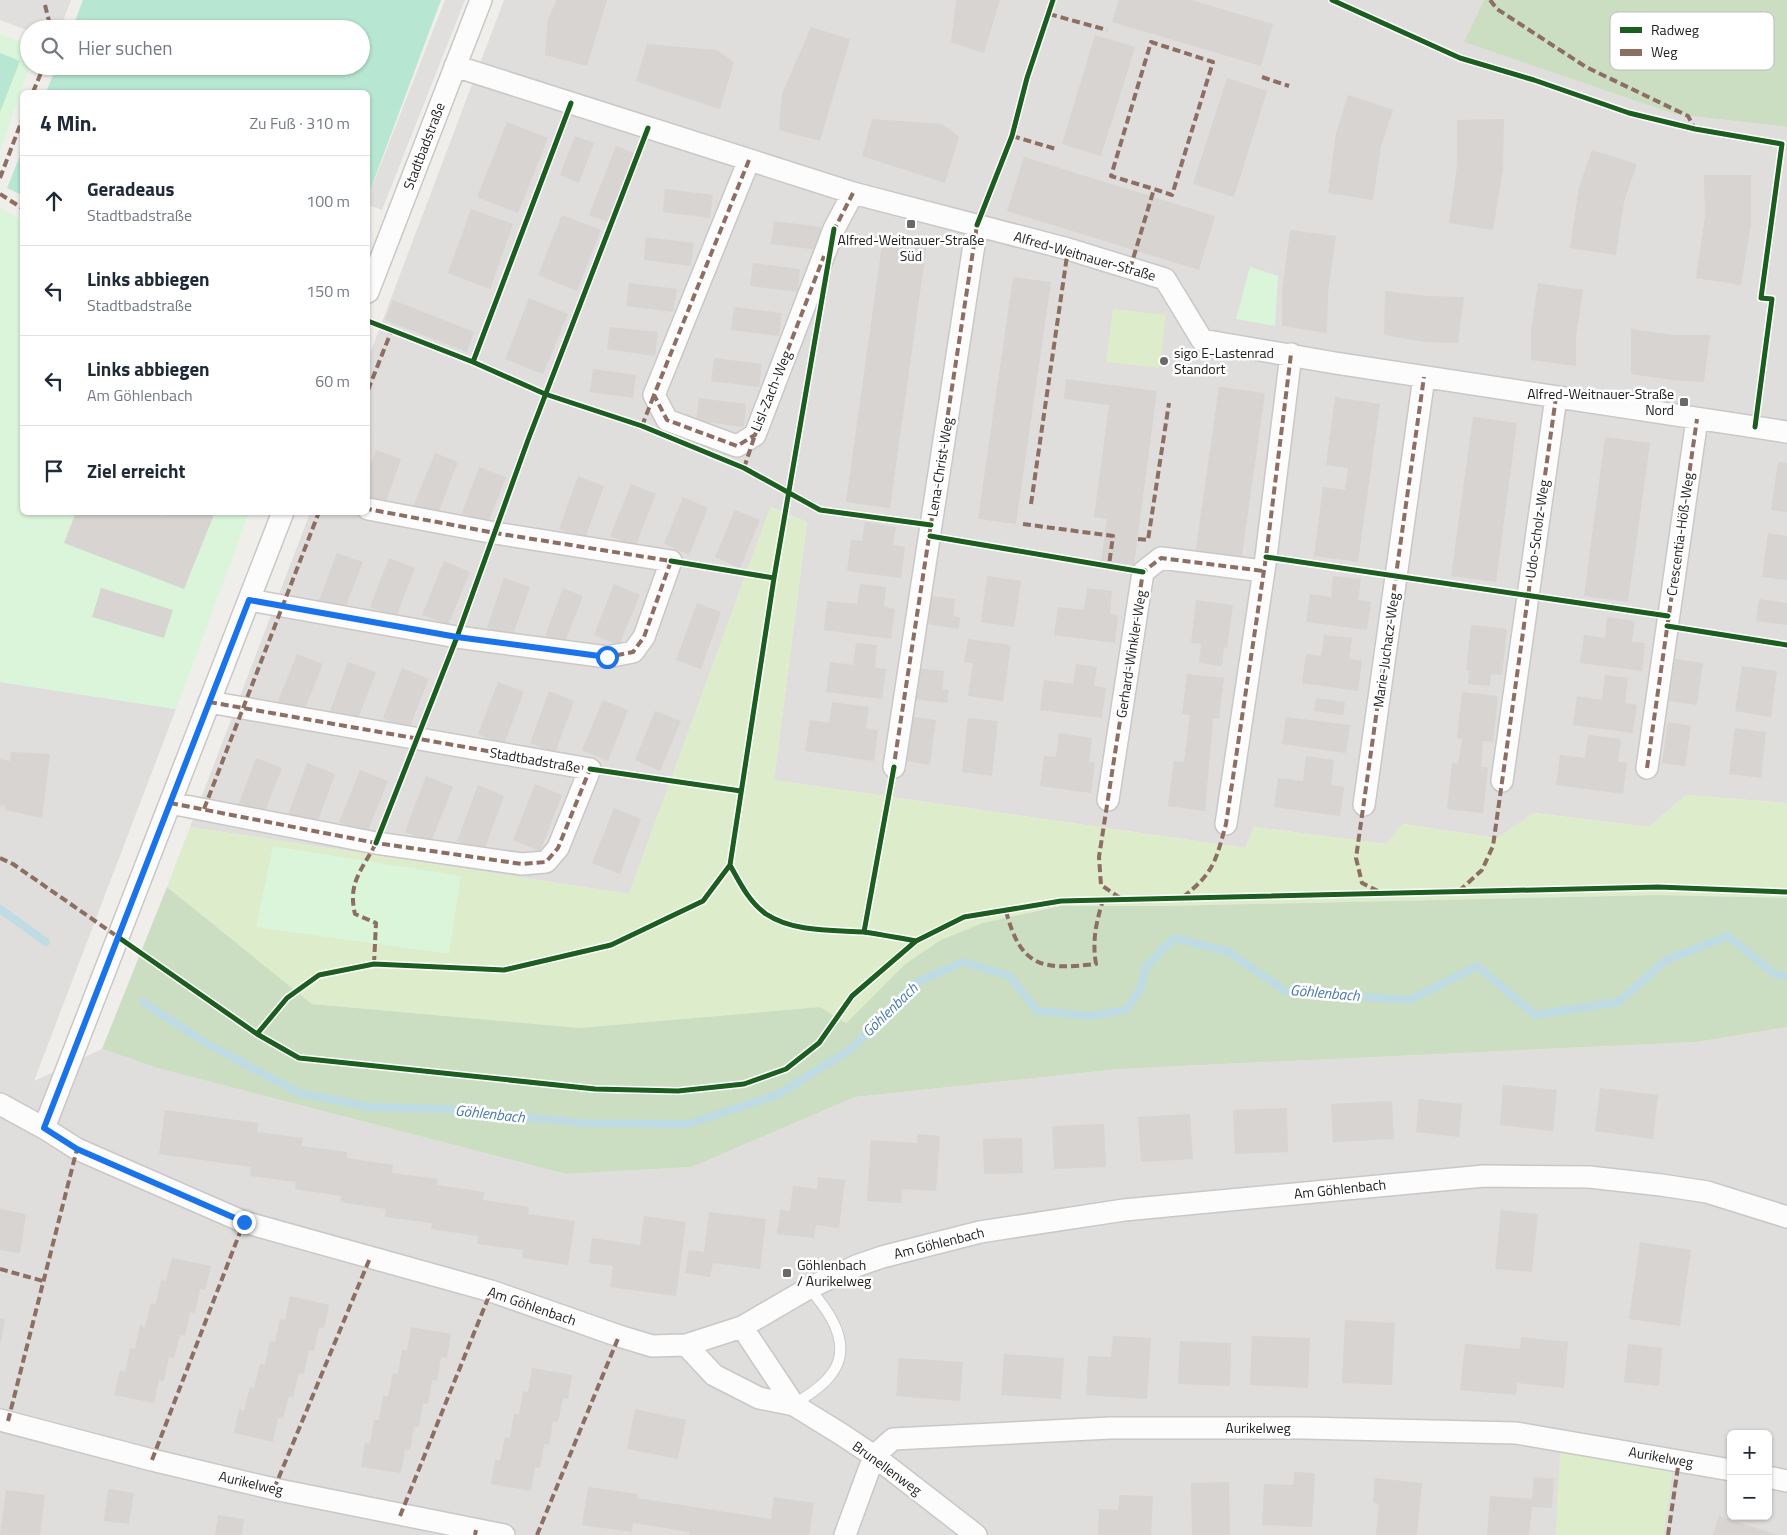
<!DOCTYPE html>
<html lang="de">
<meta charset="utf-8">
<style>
:root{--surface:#fff;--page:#f6f6f7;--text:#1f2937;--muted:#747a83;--line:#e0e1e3}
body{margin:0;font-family:"Titillium Web",sans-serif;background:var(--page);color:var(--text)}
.controls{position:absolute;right:15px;bottom:15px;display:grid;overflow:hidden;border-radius:8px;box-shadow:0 1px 4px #0004}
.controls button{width:45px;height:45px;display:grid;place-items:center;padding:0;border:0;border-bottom:1px solid var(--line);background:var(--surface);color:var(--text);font:25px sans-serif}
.stop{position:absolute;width:15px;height:15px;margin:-11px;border:4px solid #1a73e8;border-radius:50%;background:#fff}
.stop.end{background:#1a73e8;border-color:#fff;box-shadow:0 1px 5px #0008}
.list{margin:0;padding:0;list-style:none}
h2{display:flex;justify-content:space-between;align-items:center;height:65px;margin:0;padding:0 20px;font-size:21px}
h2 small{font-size:16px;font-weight:400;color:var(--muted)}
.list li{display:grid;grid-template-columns:32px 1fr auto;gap:15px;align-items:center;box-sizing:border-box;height:90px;padding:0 20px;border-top:1px solid var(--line)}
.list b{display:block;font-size:19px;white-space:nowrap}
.list p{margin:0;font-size:16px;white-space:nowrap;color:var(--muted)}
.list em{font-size:16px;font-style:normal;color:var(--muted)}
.icon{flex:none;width:28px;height:28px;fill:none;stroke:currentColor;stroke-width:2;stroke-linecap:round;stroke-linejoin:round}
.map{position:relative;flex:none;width:1787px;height:1535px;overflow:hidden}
.search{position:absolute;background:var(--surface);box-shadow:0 1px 4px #0004;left:20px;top:20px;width:350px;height:55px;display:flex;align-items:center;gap:12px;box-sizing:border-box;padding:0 18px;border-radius:28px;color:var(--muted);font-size:19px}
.panel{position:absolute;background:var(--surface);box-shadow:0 1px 4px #0004;left:20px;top:90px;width:350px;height:425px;border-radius:8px}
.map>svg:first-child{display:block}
</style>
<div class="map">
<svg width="1787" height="1535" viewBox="0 0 1787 1535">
<rect width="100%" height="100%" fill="#f0eeeb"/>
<path fill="#dfdedc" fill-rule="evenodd" d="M504 0H1484L1465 42 1674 114 1787 127V803L1686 795 1649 827 1534 813 1497 838 1403 824 1387 844 1254 827 1245 848 774 780 807 522 771 507 629 894 190 827 310 513 368 512V359Z
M0 682 176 709 34 1081 102 1049 157 1068 566 1174 692 1167 855 1097 1119 1069 1697 1042 1787 1027V1535H0ZM1731 1434H1768V1516H1731Z"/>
<path fill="#ddeccb" d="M1113 309 1166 315 1159 368 1106 362Z
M770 507 807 522 774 780 1245 848 1254 827 1387 844 1402 824 1497 838 1534 813 1649 827 1686 795 1787 803V898L1659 895 1165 906H1061L904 965 846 1023 820 1007 579 1028 312 1004 167 887 190 827 629 894Z
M1560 1453 1673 1468 1664 1535H1556Z"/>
<path fill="#cbdec1" d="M1484 0H1787V127L1674 114 1464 42Z
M167 887 312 1004 579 1028 820 1007 846 1023 904 965 941 940 983 923 1061 906H1165L1659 895 1787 898V1027L1697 1042 1119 1069 855 1097 692 1167 566 1174 157 1068 102 1049Z"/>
<path fill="#daf5da" d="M0 34 29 45 30 66 0 151Z
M0 208 22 220V512L249 513 176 709 0 682Z
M1250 267 1278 276 1275 326 1236 319Z
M273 846 461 876 449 954 256 927Z"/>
<path fill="#b7e6d2" d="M83 0H441L368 196V92H46L57 66H361V29H72Z
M0 53 20 61 0 112Z
M22 151V195L7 188Z"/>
<path fill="#e0dfde" d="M0 0H71L60 29H29V31L0 20Z
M445 0H465L382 210 368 205V197Z"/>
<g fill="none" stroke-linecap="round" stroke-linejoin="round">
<path stroke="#bfdbe3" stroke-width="8" d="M0 909 46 942
M143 1002 206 1043 299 1093 371 1107 444 1109 584 1123 688 1124 779 1094 851 1049 915 983 963 962 1010 976 1037 1011 1091 1016 1126 1010 1141 988 1145 968 1174 938 1227 951 1287 992 1410 1000 1477 966 1535 1015 1619 1002 1666 960 1728 936 1773 973 1787 977"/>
</g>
<path fill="#d7d4d2" d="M557 0H607L587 66 545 55 548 19Z
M956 0H1000L984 53 951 42Z
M1119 0H1191L1273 24 1261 66 1112 22Z
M811 27 850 39 820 141 779 130 782 94Z
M1095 35 1135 47 1101 156 1062 144Z
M647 44 717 50 734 62 720 109 636 81Z
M1227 78 1267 91 1234 197 1193 184Z
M1348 95 1393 110 1381 146 1373 200 1328 193 1336 133Z
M872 119 942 124 959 137 945 183 862 156Z
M1504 119 1503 169 1493 230 1449 223 1457 166V120Z
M507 122 548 138 518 213 477 197Z
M575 136 594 143 579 183 560 175Z
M616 146 634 153 608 222 589 215Z
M1592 150 1637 164 1624 202 1616 255 1570 248 1579 187Z
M1024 157 1215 216 1199 270 1007 211Z
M1704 175H1751V224L1741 285 1696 278 1705 217Z
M665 189 713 195 710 218 663 212Z
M471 209 513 224 490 289 448 273Z
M562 215 601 230 577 291 538 275Z
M774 221 821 227 819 250 771 244Z
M1290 230 1336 236 1328 292 1327 333 1282 326V291Z
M646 237 694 243 691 266 644 260Z
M883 237 927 243 890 508 846 502Z
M753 263 800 269 798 292 750 286Z
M1013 277 1051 282 1016 524 978 519Z
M629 283 677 289 673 312 626 306Z
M1538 283 1583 290 1576 336V366L1531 360V330Z
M1385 291 1427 296 1464 297 1458 343 1425 342 1384 335Z
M529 298 568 314 543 374 505 359Z
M393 300 474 332 467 352 385 320Z
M734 307 782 313 779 336 731 330Z
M610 327 658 332 655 356 607 349Z
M1631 329 1674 335H1710L1704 382 1671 380 1631 374Z
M1163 356H1167L1166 365H1161Z
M714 358 762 364 759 387 711 381Z
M593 369 636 375 633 398 590 392Z
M1066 379 1157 391 1134 565 1101 561 1107 519 1094 517 1109 405 1064 399Z
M1219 387 1265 393 1241 562 1195 555Z
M1335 397 1380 404 1358 562 1314 556 1323 487 1345 490 1348 468 1326 465Z
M699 398 746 404 744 427 696 421Z
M1473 417 1517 423 1496 582 1451 576Z
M1605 437 1650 443 1628 602 1584 596Z
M376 450 401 459 384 507 368 501V472Z
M435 453 458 462 437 516 413 507Z
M1778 462 1787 463V512L1771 510Z
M479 467 506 477 488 523 462 513Z
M578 476 604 486 585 538 559 529Z
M631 484 656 494 635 547 610 536Z
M683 497 708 508 689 555 664 544Z
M735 510 760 520 740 568 715 557Z
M76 512H154L163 516 164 512H215L184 589 64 543Z
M865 522 896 527 893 545 905 547 901 578 847 571 851 540 862 541Z
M1768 533 1787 536V580L1762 577Z
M337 553 363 562 344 610 319 600Z
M389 558 415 568 396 617 370 607Z
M444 561 470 572 448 625 422 615Z
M987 576 1021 581 1014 627 981 622Z
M1333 576 1361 579 1358 600 1371 602 1367 630 1306 622 1310 594 1331 597Z
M504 578 530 587 512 637 487 628Z
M614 584 640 595 619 645 594 635Z
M860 584 886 587 884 607 895 609 891 639 824 630 827 601 857 604Z
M101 588 173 610 164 638 92 617Z
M563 588 583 596 564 644 545 636Z
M1087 588 1112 591 1110 614 1118 615 1115 643 1054 635 1058 607 1084 610Z
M931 596 955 599 953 616 960 617 959 629 927 624Z
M1759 599 1787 603V625L1756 621Z
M1196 600 1233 605 1227 648 1224 647 1222 666 1199 663 1201 644 1191 643Z
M697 603 721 612 701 669 676 660Z
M1607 617 1635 621 1632 642 1645 643 1642 671 1580 663 1584 635 1605 638Z
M1471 625 1507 629 1502 675 1491 674 1490 686 1468 684 1469 671H1466Z
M1324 635 1352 638 1349 659 1362 661 1358 691 1302 683 1306 654 1321 656Z
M968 639 1011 645 1003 701 968 696 973 663 964 662Z
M856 643 877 645 875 668 886 669 882 699 826 692 830 662 853 665Z
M297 654 323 664 304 711 278 701Z
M1675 659 1703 663 1697 705 1669 701Z
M348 662 376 672 357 721 330 711Z
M1076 664 1097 667 1094 686 1106 688 1102 718 1040 710 1044 680 1073 684Z
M1742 666 1777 671 1771 717 1735 711Z
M402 668 429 679 409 728 383 718Z
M918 668 944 671 942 689 949 690 947 703 914 699Z
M1187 674 1224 678 1219 719 1213 718 1205 811 1168 806 1174 761 1184 762 1190 715 1182 714Z
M1605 675 1628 678 1625 703 1637 705 1633 733 1573 725 1577 696 1602 700Z
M498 682 524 692 504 744 478 734Z
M549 691 574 701 555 753 530 743Z
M1462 692 1498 696 1493 742 1483 741 1481 767 1488 768 1483 813 1447 809 1452 763 1458 764 1462 739 1457 738Z
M1316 698 1345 702 1343 715 1314 711Z
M603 700 628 710 608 761 582 750Z
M832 702 869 707 866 728 878 730 874 761 805 751 810 720 829 723Z
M655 711 681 721 660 771 635 760Z
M913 717 936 720 930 765 907 761Z
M1286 717 1350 725 1346 753 1282 744Z
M968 718 998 721 992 776 962 772Z
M1668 722 1691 726 1685 766 1662 763Z
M1735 728 1766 732 1761 778 1729 774Z
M1059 733 1092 738 1089 762H1095L1091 793 1040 786 1044 756 1056 757Z
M1588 735 1621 739 1618 762 1627 763 1623 794 1556 785 1560 755 1585 758Z
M11 752 50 754 42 818 5 810V806L0 805V759L10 761Z
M1306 756 1334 760 1331 785 1344 787 1340 816 1274 807 1278 778 1303 781Z
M256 758 282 768 263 816 238 806Z
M307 763 335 774 316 826 288 815Z
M360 770 388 781 367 833 339 822Z
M426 776 453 787 431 842 405 832Z
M535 784 562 795 540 851 513 840Z
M478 785 504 796 484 851 457 841Z
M614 808 641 819 620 874 592 863Z
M1503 1085 1557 1090 1553 1131 1500 1125Z
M1600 1088 1658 1095 1653 1139 1595 1131Z
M1419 1099 1462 1104 1459 1137 1416 1132Z
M1392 1101 1394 1139 1333 1142 1331 1104Z
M1287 1108 1288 1152 1235 1154 1233 1110Z
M165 1110 258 1123 257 1132 303 1138 302 1146 347 1152V1158L393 1165 392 1173 438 1179 437 1185 484 1192 483 1200 529 1207 528 1214 575 1221 568 1265 522 1258 523 1250 477 1244 478 1236 431 1229 432 1223 385 1217 386 1209 340 1202 341 1196 295 1189 296 1182 250 1176 251 1167 159 1154Z
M1190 1114 1193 1159 1141 1162 1138 1117Z
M1104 1124 1106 1167 1054 1169 1052 1126Z
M918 1134 940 1136 936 1191 902 1189 901 1203 867 1201 871 1140 917 1143Z
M1022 1138 1023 1173 984 1174 983 1139Z
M818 1177 845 1180 839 1228 816 1225 814 1238 777 1234 780 1210 790 1211 793 1186 817 1189Z
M0 1209 26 1214 20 1253 0 1250Z
M1501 1210 1538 1214 1532 1272 1495 1269Z
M709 1212 766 1219 760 1269 713 1263 710 1277 685 1273 689 1250 704 1252Z
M644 1216 686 1222 676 1296 610 1287 613 1266 589 1263 592 1238 640 1245Z
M1640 1242 1691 1250 1680 1326 1629 1319Z
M172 1258 211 1266 205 1290 200 1289 195 1313 190 1312 185 1336 180 1335 174 1358 169 1357 164 1381 159 1380 154 1403 114 1395 120 1371 125 1372 130 1348 135 1349 140 1325 145 1327 151 1303 156 1304 161 1280 166 1281Z
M290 1296 329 1305 324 1329 319 1327 314 1351 309 1350 304 1374 299 1373 293 1397 289 1396 283 1419 278 1418 273 1442 234 1433 239 1409 244 1411 250 1387 254 1388 260 1364 265 1365 270 1341 275 1342 280 1319 285 1320Z
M0 1318 5 1319 1 1342H0Z
M1345 1320 1395 1323 1392 1385 1342 1383Z
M411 1327 451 1334 447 1358 441 1357 437 1381 432 1380 428 1404 423 1403 419 1427H414L410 1450H405L401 1473 361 1467 365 1443 370 1444 374 1420H379L383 1396 388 1397 393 1373 398 1374 402 1350 407 1351Z
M1113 1336 1151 1338 1147 1399 1086 1395 1088 1356 1111 1357Z
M1252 1336 1310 1338 1308 1388 1250 1385Z
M1521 1337 1568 1342 1564 1388 1517 1383 1516 1395 1460 1390 1465 1344 1520 1349Z
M1180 1341 1231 1343 1230 1386 1178 1384Z
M1628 1344 1662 1348 1659 1386 1624 1382Z
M1004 1354 1064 1358 1061 1399 1001 1395Z
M899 1358 963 1362 960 1401 896 1396Z
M532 1368 572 1375 568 1399 563 1398 558 1422 553 1421 549 1445 544 1444 540 1468 535 1467 531 1491 491 1484 495 1460 500 1461 505 1437 510 1438 514 1414 519 1415 523 1391 528 1392Z
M635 1409 686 1420 678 1459 627 1449Z
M1294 1472 1315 1473 1312 1527 1262 1525 1264 1484 1293 1485Z
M1534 1477 1554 1479 1552 1508 1532 1507 1529 1535H1487L1490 1496 1532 1499Z
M1375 1478 1422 1483 1417 1535H1376L1379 1504 1373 1503Z
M1229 1482 1230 1535H1192L1191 1483Z
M588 1487 638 1494 637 1498 771 1519 774 1497 814 1503 809 1535H690V1532L633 1523 632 1532 582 1525Z
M108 1489 134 1493 129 1524 104 1521Z
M6 1490 45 1495 40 1535H0Z
M1119 1495 1153 1496 1151 1535H1098L1099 1509 1118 1510Z
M218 1515 244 1519 242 1535H215Z
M1719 1516 1778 1535H1713Z"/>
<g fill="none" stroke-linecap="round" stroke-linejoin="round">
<g stroke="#c9c8c7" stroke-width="12">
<path id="service" d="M794 1405C806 1396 821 1388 830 1376 855 1346 829 1311 809 1288"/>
</g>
<g stroke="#c9c8c7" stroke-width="24">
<path id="minor" d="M455 66 853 193 1068 249 1165 279 1202 340 1335 363 1787 432
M749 160 654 395 667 420 737 446 755 435 834 229 853 193
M368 292 481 0
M249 600 457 637 607 657 633 652 644 637 671 561 495 533 368 509
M894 767 977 225
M1647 768 1697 419
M1502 781 1556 397
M1108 800 1143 572 1161 558 1263 571
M170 803 376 843 522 864 546 862 558 848 590 769 209 702
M1364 805 1424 377
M1226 824 1266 557 1291 354
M0 1104 44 1128 77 1149 244 1222 491 1291 619 1336 652 1346 686 1345 742 1327 809 1288 856 1266 882 1257 980 1232 1124 1210 1484 1176 1589 1177 1661 1185 1707 1192 1787 1217
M44 1128 283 512
M742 1327 794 1405
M686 1345 714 1375 759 1398 794 1405 841 1434 874 1456 976 1535
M0 1420 152 1460 274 1489 504 1535
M1768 1477 1787 1481
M845 1535 874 1456 893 1439 1110 1428H1304L1516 1433 1731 1470"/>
</g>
<use href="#service" stroke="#fdfcfc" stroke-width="10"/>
<use href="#minor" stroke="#fdfcfc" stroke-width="21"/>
<path stroke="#8d6e63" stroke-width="4" stroke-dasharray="8 4" stroke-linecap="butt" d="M1490 0 1497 9 1586 67 1688 116 1695 129
M45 5 51 29
M1049 14 1107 30
M1262 77 1289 86
M33 92 43 68
M1012 136 1056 149
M749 160 654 395 667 420 737 446 755 435 824 256
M0 178 22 120
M0 194 22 208
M833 232 853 193
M1130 269 1154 189 1172 195 1213 62 1151 42 1111 176 1154 189
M368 390 391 332
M642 426 654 395
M744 468 755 435
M1031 504 1068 249
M1023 524 1113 536 1109 565
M1138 539 1148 540 1169 403
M249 600 457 637 607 657 633 652 644 637 671 561 495 533 368 509
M1647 768 1697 419
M893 771 977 225
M170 803 376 843 522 864 546 862 558 848 590 769 209 702
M204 809 319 512
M0 858 13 864 121 939
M1378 891 1362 883 1356 858 1424 377
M1459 891 1482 870 1493 846 1556 397
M1183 897C1214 873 1216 860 1226 824L1266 557 1291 354
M1120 898 1101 885 1099 857 1143 572 1161 558 1263 571
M1006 911C1021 968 1042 970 1096 964 1092 941 1096 923 1103 900
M374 964 376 923 355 914C347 881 364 868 377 841
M0 1269 43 1281
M8 1421 77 1149
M152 1460 244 1222
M274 1489 370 1258
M400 1516 491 1291
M475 1535 476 1530
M537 1535 619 1336
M1668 1535 1679 1460"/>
<g stroke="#fff" stroke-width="8">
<path id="cycleway" d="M1332 0 1460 58 1534 80 1629 113 1695 129 1782 144 1761 298 1772 299 1755 427
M977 225 1012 136 1027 78 1053 0
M834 229 774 578 730 865C740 883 749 902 766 914 793 932 831 930 863 932 880 934 898 938 916 941
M368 321 473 362 545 394 642 426 744 468 820 510 931 525
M473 362 571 103
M930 536 1143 572
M1266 557 1668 616
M671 561 774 578
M1667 626 1787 645
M590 769 741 791
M376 843 457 637 528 440 648 128
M864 932 894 767
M118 937 257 1034 299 1058 595 1089 678 1091 744 1084 786 1069 819 1043 852 996 916 941 964 917 1061 901 1658 887 1787 892
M257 1034 287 998 319 975 374 964 504 970 611 945 703 901 730 865"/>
</g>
<use href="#cycleway" stroke="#1b5e20" stroke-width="5"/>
</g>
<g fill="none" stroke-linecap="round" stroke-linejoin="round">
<path stroke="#1a73e8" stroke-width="6" d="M244 1222 77 1149 44 1128 249 600 457 637 607 657"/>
</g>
<g fill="#6a6968" stroke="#fff" stroke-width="2">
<rect x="906" y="219" width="10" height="10" rx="2.5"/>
<circle cx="1164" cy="361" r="5"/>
<rect x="1679" y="397" width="10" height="10" rx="2.5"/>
<rect x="782" y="1268" width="10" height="10" rx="2.5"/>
</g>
<g text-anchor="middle" stroke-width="5" stroke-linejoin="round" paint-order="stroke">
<g font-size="14" fill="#222" stroke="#fff">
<text transform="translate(424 146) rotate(-69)" y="5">Stadtbadstraße</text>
<text transform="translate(1085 256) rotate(16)" y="5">Alfred-Weitnauer-Straße</text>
<text transform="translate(771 391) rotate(-68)" y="5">Lisl-Zach-Weg</text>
<text transform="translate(940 467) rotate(-81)" y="5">Lena-Christ-Weg</text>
<text transform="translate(1537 529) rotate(-82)" y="5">Udo-Scholz-Weg</text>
<text transform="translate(1680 534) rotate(-82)" y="5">Crescentia-Höß-Weg</text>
<text transform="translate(1386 650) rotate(-82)" y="5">Marie-Juchacz-Weg</text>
<text transform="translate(1131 654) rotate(-81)" y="5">Gerhard-Winkler-Weg</text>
<text transform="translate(535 760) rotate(10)" y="5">Stadtbadstraße</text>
<text transform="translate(1340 1189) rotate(-6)" y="5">Am Göhlenbach</text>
<text transform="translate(939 1243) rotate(-14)" y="5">Am Göhlenbach</text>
<text transform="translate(532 1306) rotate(19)" y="5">Am Göhlenbach</text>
<text x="1258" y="1433">Aurikelweg</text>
<text transform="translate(1661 1457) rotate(10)" y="5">Aurikelweg</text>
<text transform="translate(887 1468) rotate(36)" y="5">Brunellenweg</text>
<text transform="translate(251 1483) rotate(13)" y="5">Aurikelweg</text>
</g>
<g font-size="14" fill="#222" stroke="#fff" text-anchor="start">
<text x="911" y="245" text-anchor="middle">Alfred-Weitnauer-Straße<tspan x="911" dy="16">Süd</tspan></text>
<text x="1174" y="358">sigo E-Lastenrad<tspan x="1174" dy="16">Standort</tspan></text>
<text x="1674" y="399" text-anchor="end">Alfred-Weitnauer-Straße<tspan x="1674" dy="16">Nord</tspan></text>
<text x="797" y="1270">Göhlenbach<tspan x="797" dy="16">/ Aurikelweg</tspan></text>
</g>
<g font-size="15" font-style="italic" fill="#4a7aab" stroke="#fff">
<text transform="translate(1325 993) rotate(5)" y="5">Göhlenbach</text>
<text transform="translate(890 1010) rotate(-44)" y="5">Göhlenbach</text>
<text transform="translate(490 1114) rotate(6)" y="5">Göhlenbach</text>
</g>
</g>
<rect x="1610" y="12" width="164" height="58" rx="8" fill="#fff" stroke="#bdbdbd" stroke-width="1"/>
<rect x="1620" y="27" width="22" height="6" fill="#1b5e20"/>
<rect x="1620" y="49" width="22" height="7" fill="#8d6e63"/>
<g font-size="14" fill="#222">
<text x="1651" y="35">Radweg</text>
<text x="1651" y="57">Weg</text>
</g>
</svg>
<div class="controls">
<button>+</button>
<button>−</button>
</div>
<div class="stop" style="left:607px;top:657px"></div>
<div class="stop end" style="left:244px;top:1222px"></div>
<div class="search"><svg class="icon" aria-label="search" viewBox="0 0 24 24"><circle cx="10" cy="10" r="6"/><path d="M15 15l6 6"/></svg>Hier suchen</div>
<section class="panel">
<h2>4 Min.<small>Zu Fuß · 310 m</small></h2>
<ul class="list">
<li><svg class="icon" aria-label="ahead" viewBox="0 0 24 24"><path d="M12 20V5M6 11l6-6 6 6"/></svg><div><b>Geradeaus</b><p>Stadtbadstraße</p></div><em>100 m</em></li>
<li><svg class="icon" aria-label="left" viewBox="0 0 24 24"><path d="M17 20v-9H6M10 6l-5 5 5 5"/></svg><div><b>Links abbiegen</b><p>Stadtbadstraße</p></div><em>150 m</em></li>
<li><svg class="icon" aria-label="left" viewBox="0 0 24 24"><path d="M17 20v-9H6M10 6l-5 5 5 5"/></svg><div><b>Links abbiegen</b><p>Am Göhlenbach</p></div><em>60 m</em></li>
<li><svg class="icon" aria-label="arrive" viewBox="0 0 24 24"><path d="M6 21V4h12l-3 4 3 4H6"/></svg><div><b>Ziel erreicht</b></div></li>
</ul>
</section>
</div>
